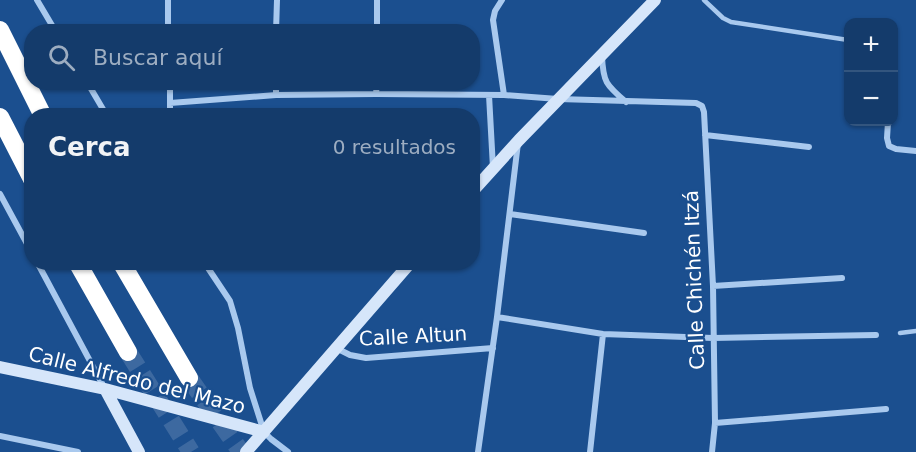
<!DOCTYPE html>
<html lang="es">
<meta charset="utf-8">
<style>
:root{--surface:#143b6b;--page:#214673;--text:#f1f3f6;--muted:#9dadc1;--line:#33557e}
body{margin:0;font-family:"DejaVu Sans",sans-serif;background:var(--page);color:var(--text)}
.controls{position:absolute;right:18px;top:18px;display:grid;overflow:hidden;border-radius:12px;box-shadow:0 2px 4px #0004}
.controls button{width:54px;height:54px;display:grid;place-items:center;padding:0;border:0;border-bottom:2px solid var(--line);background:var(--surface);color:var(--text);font:30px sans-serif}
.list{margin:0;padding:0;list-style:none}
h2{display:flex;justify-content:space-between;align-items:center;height:78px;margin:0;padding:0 24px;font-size:26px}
h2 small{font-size:20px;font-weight:400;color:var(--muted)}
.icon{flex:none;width:33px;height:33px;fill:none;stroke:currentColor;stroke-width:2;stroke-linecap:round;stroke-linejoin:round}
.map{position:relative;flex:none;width:916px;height:452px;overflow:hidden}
.search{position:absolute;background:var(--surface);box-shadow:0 2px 4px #0004;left:24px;top:24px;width:456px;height:66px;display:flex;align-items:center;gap:15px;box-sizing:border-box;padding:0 21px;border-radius:24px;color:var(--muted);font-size:22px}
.panel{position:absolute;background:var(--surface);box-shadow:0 2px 4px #0004;left:24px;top:108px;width:456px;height:162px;border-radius:24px}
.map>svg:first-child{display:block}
</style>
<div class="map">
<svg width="916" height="452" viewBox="0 0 916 452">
<rect width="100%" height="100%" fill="#1b4f8f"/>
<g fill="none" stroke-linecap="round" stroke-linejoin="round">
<path stroke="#3d69a0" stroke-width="18" stroke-dasharray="18 9" stroke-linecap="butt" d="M128 352 191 452
M189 378 241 452"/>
<path stroke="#a9c9ee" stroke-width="4.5" d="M704 0 723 18 731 22 848 40
M900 333 916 331"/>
<path stroke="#a9c9ee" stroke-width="6" d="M37 0 56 32
M168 0V32
M502 0 495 11 493 20 504 95
M276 32 277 0
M377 32V0
M602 56C603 82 606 85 626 102
M87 82 107 116
M170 82V103
M376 94 377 82
M276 95V82
M489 95 493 168
M170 116V103L276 95 376 94 504 95 558 99 696 103 702 106 704 112 713 286 715 423 712 452
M888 122 887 138 889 146 896 149 916 151
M705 135 809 147
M0 194 32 253
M510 214 644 233
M37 262 105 389
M204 262 230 301 238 328 250 388 264 432 271 439 288 452
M713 286 842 278
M497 317 603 334 713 338 876 335
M336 348 350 355 366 358 493 348
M715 423 886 409
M0 436 78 452
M478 452 497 317 518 143
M590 452 603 334"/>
<path stroke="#d6e6fa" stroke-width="12" d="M472 192 519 140 655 0
M0 367 105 389 264 432
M105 389 139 452
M246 452 411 262"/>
<path stroke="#fff" stroke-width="18" d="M0 30 43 116
M0 117 32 179
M77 262 128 352
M121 262 189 378"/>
</g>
<g text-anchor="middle" stroke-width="4.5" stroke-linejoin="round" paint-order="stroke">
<g font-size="20" fill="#fff" stroke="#1b4f8f">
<text transform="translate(694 280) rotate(-92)" y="7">Calle Chichén Itzá</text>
<text transform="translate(413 336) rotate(-3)" y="7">Calle Altun</text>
<text transform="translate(137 380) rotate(14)" y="7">Calle Alfredo del Mazo</text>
</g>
</g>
</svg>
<div class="controls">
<button>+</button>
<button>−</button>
</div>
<div class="search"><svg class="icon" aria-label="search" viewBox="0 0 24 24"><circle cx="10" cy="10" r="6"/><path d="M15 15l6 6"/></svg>Buscar aquí</div>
<section class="panel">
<h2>Cerca<small>0 resultados</small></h2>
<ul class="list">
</ul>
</section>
</div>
